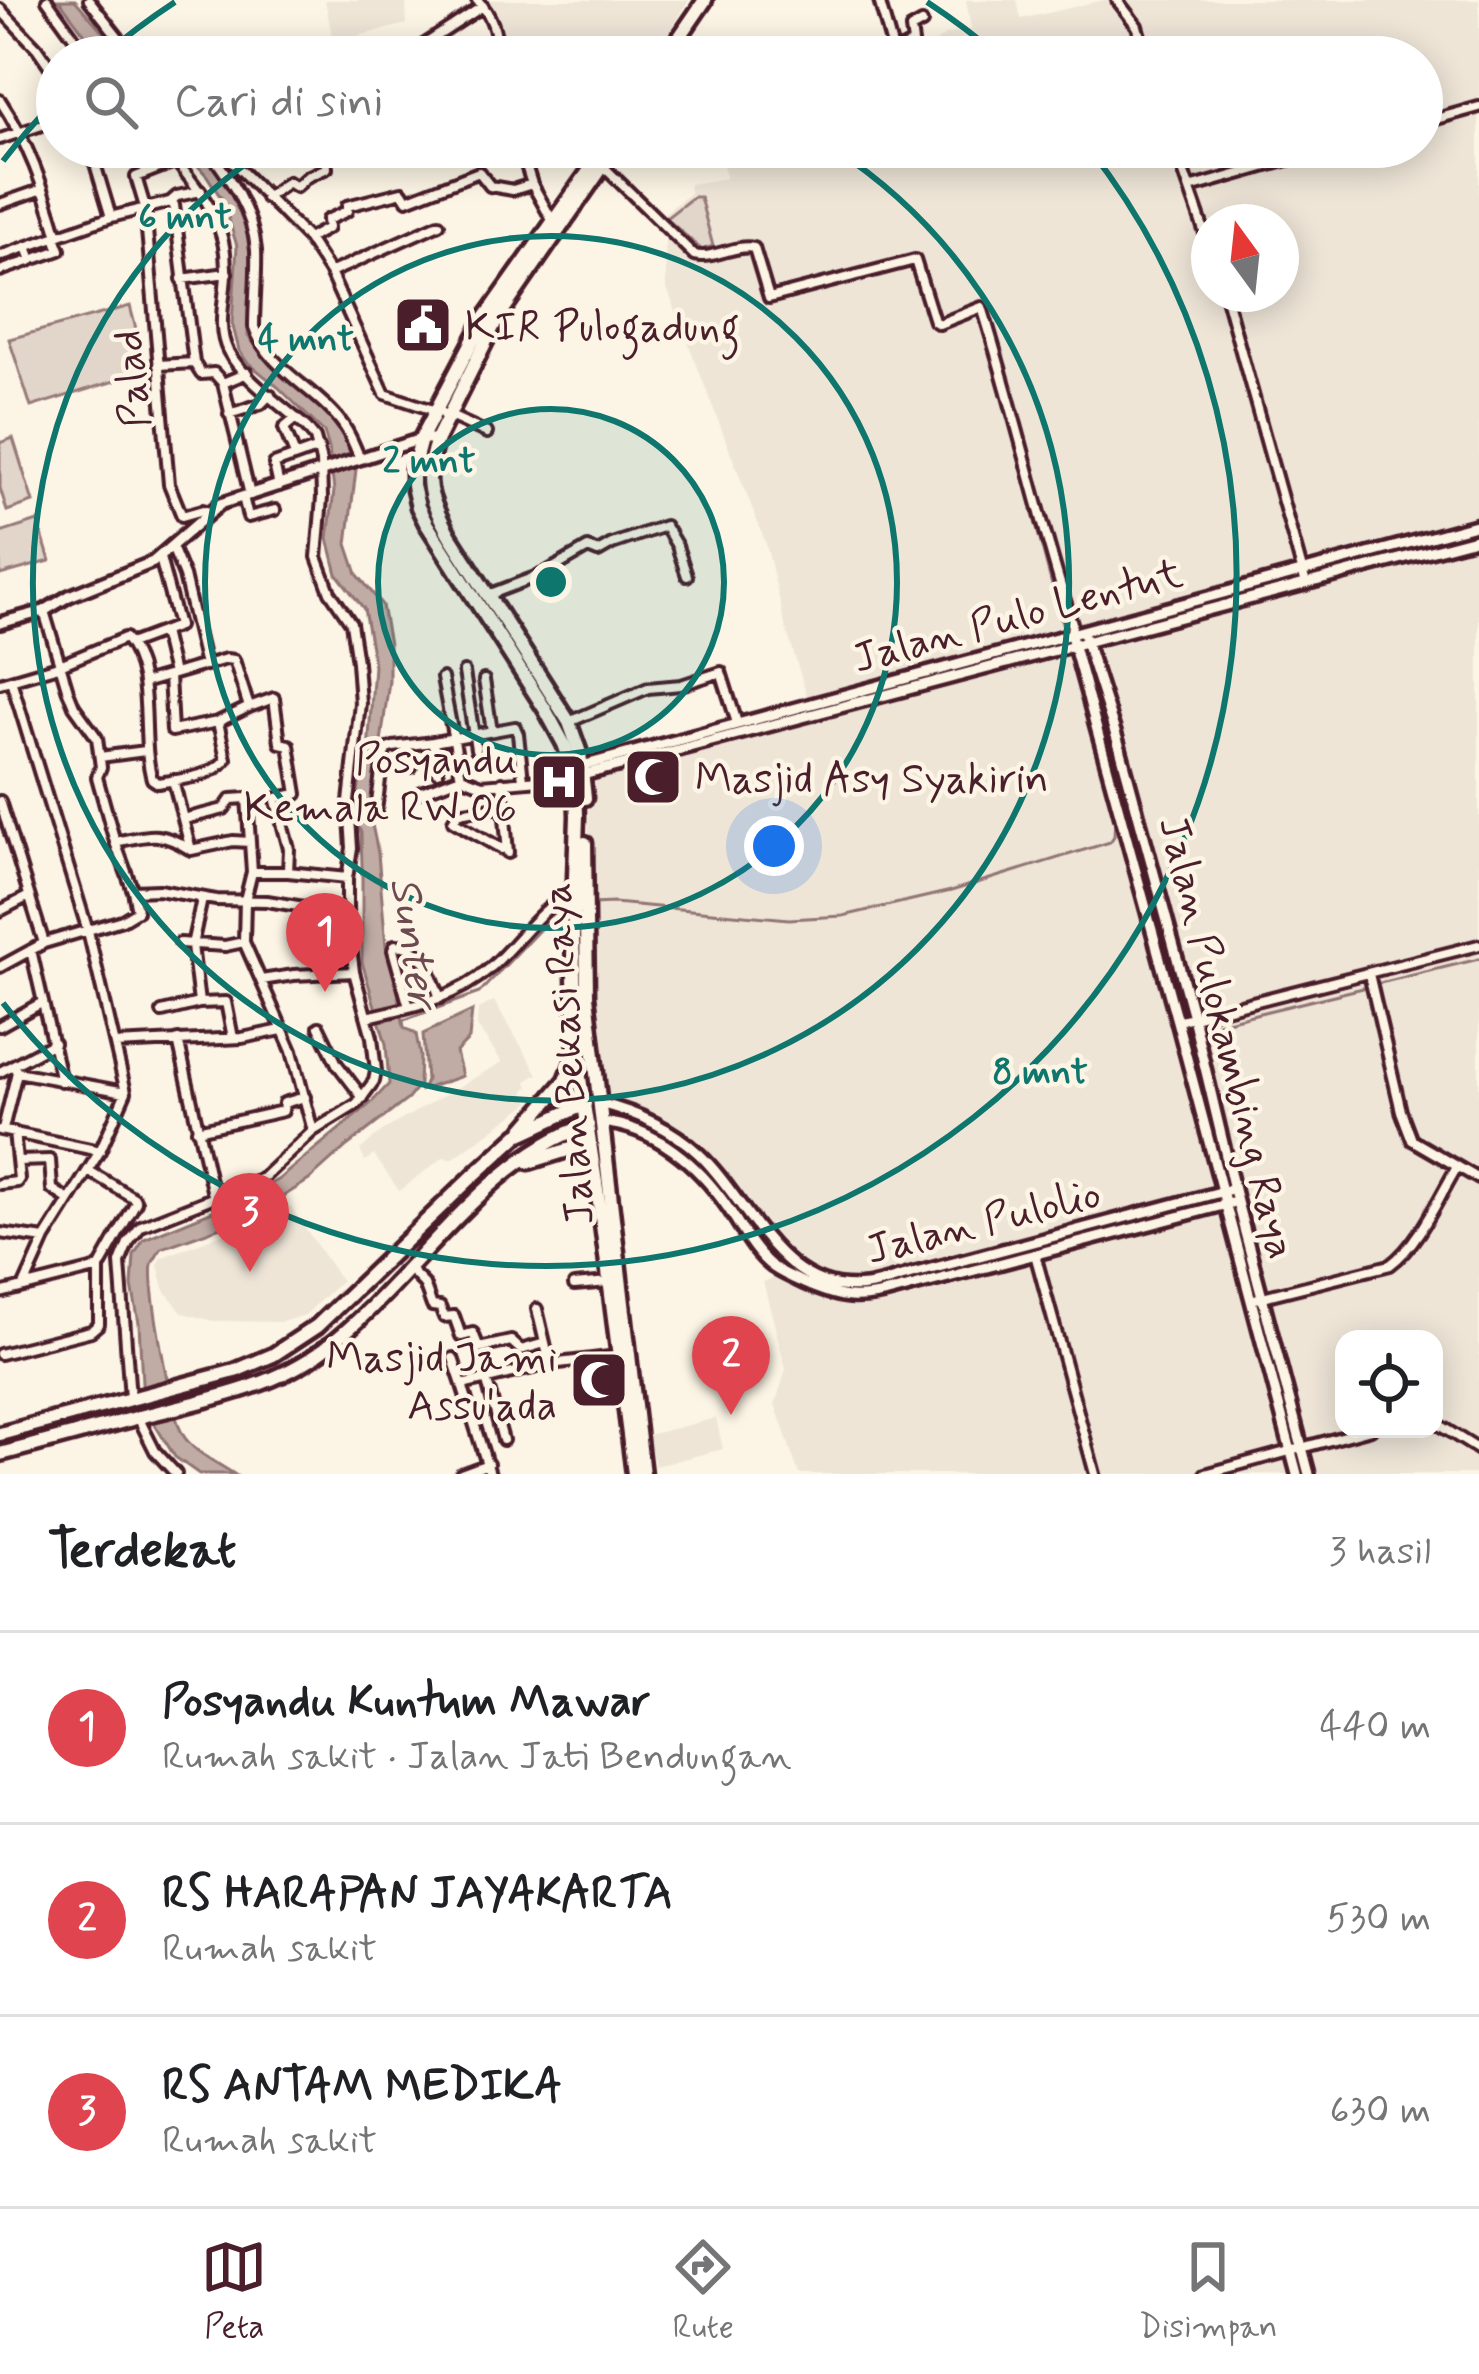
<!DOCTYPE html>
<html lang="id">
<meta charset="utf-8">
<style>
:root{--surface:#fff;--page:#f6f6f6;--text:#202124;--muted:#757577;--line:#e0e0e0;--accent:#4a1f2b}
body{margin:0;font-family:Mynerve,sans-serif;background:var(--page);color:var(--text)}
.controls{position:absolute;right:36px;bottom:36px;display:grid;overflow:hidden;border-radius:24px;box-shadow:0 6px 30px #0003}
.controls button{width:108px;height:108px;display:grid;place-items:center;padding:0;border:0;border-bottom:3px solid var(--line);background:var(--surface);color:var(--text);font:60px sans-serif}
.compass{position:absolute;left:1191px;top:204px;width:108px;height:108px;border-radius:50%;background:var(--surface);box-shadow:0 6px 30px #0003;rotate:345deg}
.you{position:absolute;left:774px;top:846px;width:42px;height:42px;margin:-30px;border:9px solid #fff;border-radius:50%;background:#1a73e8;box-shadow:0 0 0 18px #1a73e833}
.badge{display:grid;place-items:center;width:78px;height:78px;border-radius:50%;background:var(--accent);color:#fff;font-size:39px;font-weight:700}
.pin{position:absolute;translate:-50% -99px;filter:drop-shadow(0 3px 6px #0008)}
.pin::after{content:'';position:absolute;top:63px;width:42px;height:36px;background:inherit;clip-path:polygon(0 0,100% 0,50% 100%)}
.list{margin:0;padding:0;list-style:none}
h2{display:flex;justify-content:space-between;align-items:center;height:156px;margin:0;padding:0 48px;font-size:51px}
h2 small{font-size:39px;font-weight:400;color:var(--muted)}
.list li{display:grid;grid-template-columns:78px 1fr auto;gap:36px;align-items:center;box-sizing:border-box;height:192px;padding:0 48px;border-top:3px solid var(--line)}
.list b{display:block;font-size:45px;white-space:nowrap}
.list p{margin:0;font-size:39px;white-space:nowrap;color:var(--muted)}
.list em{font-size:39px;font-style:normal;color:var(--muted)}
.icon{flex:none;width:66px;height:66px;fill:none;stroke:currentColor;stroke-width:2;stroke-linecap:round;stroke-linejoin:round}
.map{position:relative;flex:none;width:1479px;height:1474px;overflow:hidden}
.search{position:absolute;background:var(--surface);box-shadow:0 6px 30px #0003;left:36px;right:36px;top:36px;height:132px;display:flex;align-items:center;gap:30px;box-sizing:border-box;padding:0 42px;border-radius:66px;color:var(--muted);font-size:45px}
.sheet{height:732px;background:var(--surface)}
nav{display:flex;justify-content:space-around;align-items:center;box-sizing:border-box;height:168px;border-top:3px solid var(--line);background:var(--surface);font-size:33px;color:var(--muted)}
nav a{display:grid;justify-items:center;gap:6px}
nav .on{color:var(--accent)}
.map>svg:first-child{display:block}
</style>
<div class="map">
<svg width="1479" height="1474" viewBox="0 0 1479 1474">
<rect width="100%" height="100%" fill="#fcf5e5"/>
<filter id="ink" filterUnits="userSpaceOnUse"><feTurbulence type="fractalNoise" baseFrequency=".00833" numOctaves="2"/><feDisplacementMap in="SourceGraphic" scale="24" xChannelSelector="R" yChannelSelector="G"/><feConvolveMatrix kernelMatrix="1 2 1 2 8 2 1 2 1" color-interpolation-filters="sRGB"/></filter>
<g filter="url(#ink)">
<path fill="#eee5d7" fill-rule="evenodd" d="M325 0H406L407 24 333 42Z
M486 0H689L655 57H502L496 21Z
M966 0H1017L1021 19 1104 0H1479V1474H799L775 1404 786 1369 763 1282 785 1274 790 1266 757 1237 734 1195 705 1157 652 1123 605 1103 587 1001 589 780 813 716 785 625 766 544 666 286 665 238 661 216 690 193 689 184 726 178 719 147H1422V57H917L945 35 971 29ZM1209 222H1281V294H1209ZM1344 1339H1434V1429H1344Z
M494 1001 538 1074 526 1081 529 1086 524 1092 530 1102 451 1160 444 1157 399 1191 374 1155 365 1161 360 1150 382 1131 502 1062 477 1026 478 1009Z
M291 1207 341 1281 305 1315 281 1322 213 1321 183 1313 165 1291 158 1266 161 1258Z
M716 1418 723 1449 655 1466 648 1435Z"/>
<path fill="#e2d5ca" stroke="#967a7a" stroke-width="3" d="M693 197H700L713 246 702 250 666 218Z
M130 306 147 371 31 407 9 339Z
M13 438 33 502 7 511 0 488V443Z
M38 521 50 561 0 575V533Z"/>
<path fill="#c0aca5" stroke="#917474" stroke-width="3" d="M59 0H75L125 57H102Z
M181 147H200C220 173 247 205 252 239 257 271 248 304 248 336L266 359 321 403 345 436 356 470 347 544 357 574 382 605 389 644V681L371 820 378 853 386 946 397 986 404 1027 416 1034 420 1056 419 1085 408 1099 347 1146 309 1180 254 1215 162 1248C160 1250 153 1262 152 1264 148 1287 171 1413 182 1433 191 1451 218 1463 234 1474H199L175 1457 147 1412 142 1383 139 1323 132 1286 134 1255 144 1239 247 1197 279 1179 370 1104 389 1084 386 1044 362 962V866L361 833 355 817 359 785 368 752 374 665 364 609 337 574 328 538 334 491 329 448 324 432 278 387 247 362 239 350 232 323 237 246 223 201 207 176Z
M472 1011 469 1039 456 1052 462 1076 422 1090 426 1081 423 1034Z"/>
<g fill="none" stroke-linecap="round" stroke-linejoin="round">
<path stroke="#917474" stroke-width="3" d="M1032 510 1064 630
M591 904 614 903 789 919 843 916 951 891 1110 842 1114 836 1115 816 1070 651
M1376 984 1479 959
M404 1020 479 993 541 928 569 905
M1210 1025 1367 987"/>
<g stroke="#4a1f2b" stroke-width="16">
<path id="minor" d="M47 0 88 57
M89 0 134 57
M477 0C494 16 496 35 500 57
M879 0 895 57
M1117 0 1137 26 1146 57
M0 9 37 48 57 77
M677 42 687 57
M894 53 913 43 911 29 922 23
M355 57 366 55 375 57
M386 57 419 48 483 6
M0 100C28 142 44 188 58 236
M1422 123 1479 107
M0 139 57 120
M90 147 111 217
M206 147C229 177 253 211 256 250 257 275 254 302 254 327 267 367 312 387 337 417 348 429 354 444 360 459
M218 147 308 239 330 273 385 394 448 415 487 433
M520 147 532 184 552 220
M1175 147 1209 245
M177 161 136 177 145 207 169 484 182 516 203 510 209 512
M604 167 694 255C714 260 734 244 754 248L769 298 915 260 934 321 939 324 982 307C1015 412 1039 519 1072 623L1071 634
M1190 188 1334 147
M266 198 288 182 296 187 307 177 327 168 325 157 365 147
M170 202 177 196 201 191
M0 204 43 189
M308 239 328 228 327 220 347 211V206L402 192 407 200 479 172 490 186 513 190 532 184
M0 256 111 217 170 202 174 205 194 363
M37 258 60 250 55 237
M0 271 32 260 27 247
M330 273 439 224
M182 279 227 273
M1225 294 1306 584
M158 365 194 363 201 374 214 373 223 383 250 495
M223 383 247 373
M229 414 261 404 270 395
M295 455 284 428 296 418
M279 486 274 464 319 448
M243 497 248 517 275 510
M172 547 184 576 205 665
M488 595 543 574 588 548 598 552 612 544 665 526 677 546 687 576
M163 632 173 674
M130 644 178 626 160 558
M464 672 476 749
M169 676 172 731 218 722
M442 678 461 777
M11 680 88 931 126 1092 100 1151 45 1239 24 1286
M484 680 492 731
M0 683 55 667 125 638C156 676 139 734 152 779L158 783C181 779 211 778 226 759L218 722 249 707 234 660 226 659 143 683
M249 707 274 698 280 743 289 745 297 794 277 798 276 801 289 849 288 872
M569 722 648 688 681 685 721 672 737 723
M433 742 438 772
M406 746 411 767
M100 757 145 751
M173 780 191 850 233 841 250 842 252 872 245 900 244 942 292 1051 313 1131
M502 782 508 853
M421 792 461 777 482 785 574 777
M0 801 44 943
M505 806 458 813 453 821 502 849 505 847
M376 811 383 756 387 749 393 747 433 742 515 727 518 734 523 780
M184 819 224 809 231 799 247 798 250 842
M115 842C147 836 159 829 189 849
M252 872H288L347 878
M133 891 159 890 216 900 267 901 347 914
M202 899 192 945 199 1003 226 1002 233 1038
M0 911 29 896
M180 943 225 946 244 942
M31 950 61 1081
M0 967 44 943 122 920 137 911 133 891 115 842 97 777 101 767 97 738 74 706 68 691 44 611
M1369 974 1401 1111 1412 1140 1479 1179
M261 980 294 975 354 972
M409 1007 393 950 395 945C425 945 431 975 440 998
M162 1012 199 1003
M367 1017C411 1007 455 999 489 969 515 947 543 903 573 893
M1177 1021 1479 945
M0 1026 43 1002
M319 1027 337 1064 363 1098
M178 1040 214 1199
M115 1044 242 1038 282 1030
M13 1065 17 1072 125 1092
M0 1072 54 1043
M3 1129 17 1072
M0 1130 100 1151
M197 1130 283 1111 284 1103 305 1097
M18 1161 50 1160 52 1189 69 1200
M0 1184 17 1182 19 1179 14 1132
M0 1233 45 1239
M1035 1254 1095 1474
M409 1269 424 1284 432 1306 440 1307 444 1317 454 1316 461 1336 473 1333 479 1348 511 1341 521 1350 545 1343
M574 1285 609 1282
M0 1293 99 1268
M1251 1300 1390 1265C1418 1245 1439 1197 1457 1167
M537 1309 550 1364
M0 1354 91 1331 99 1324V1268L136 1202 134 1198 89 1171
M453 1358 462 1385
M486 1378 503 1440
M130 1398 120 1263 128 1243 141 1226 263 1178 313 1131 357 1104 374 1081 376 1071 372 1037 354 972 347 914V878L352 848 349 802 360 703 357 662 351 623 330 592 317 557 322 498 321 461 315 438 307 428C284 407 242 378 228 351 215 326 227 294 226 268 226 217 195 184 164 147
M138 1417 155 1451 176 1474
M1434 1422 1479 1450
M461 1474 488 1464
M490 1474 462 1385 550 1364 618 1356
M1205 1474 1371 1429"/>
</g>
<g stroke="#4a1f2b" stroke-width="18">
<path id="tertiary" d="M0 623 44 611 69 596 153 562 220 504 421 439H437
M1084 636 1120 748 1193 1017 1237 1202 1309 1474
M1072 639 1177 1021 1297 1474
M578 767 1479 524
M579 776 1479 538
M599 1103C635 1112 670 1127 698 1153 749 1200 780 1297 866 1286 881 1284 897 1278 912 1274L1228 1190
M601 1122C655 1127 698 1164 728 1208 742 1228 753 1252 773 1267 783 1274 795 1279 806 1284 820 1290 835 1296 850 1297 872 1299 894 1291 914 1286L1231 1203"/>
</g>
<g stroke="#4a1f2b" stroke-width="21">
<path id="primary" d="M666 57 705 0
M606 147 483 321 421 439 413 469V486L418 507 426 523 545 709 564 744 572 766 576 786 577 816 573 938 576 1052 600 1209 634 1474
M585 798 580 753 569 722 450 536C429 499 422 481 437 439L497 319 616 147
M585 843 587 996 643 1474
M523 1130 566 1080 574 1060
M529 1162 574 1148 590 1152
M0 1434 235 1371 273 1355 317 1326 473 1176 518 1135 585 1104
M0 1454C51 1441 101 1427 151 1414 210 1399 274 1387 323 1350 410 1285 483 1159 588 1125"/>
</g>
<use href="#minor" stroke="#fcf5e5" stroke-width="8"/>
<use href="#tertiary" stroke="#fcf5e5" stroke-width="9"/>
<use href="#primary" stroke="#fcf5e5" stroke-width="12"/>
</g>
</g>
<circle cx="551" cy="582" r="173" fill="#0f766e" fill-opacity=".12"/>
<g fill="none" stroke="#0f766e" stroke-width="6">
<circle cx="551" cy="582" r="173"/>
<circle cx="551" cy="582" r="346"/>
<path d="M833 148A518 518 0 1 1 269 148"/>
<path d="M3 161A691 691 0 0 1 54 102M102 57A691 691 0 0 1 175 2M927 2A691 691 0 0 1 1000 57M1088 147A691 691 0 1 1 3 1003"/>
</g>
<defs>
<g id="civic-square" transform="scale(3)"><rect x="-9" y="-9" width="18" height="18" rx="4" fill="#4a1f2b" stroke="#fcf5e5"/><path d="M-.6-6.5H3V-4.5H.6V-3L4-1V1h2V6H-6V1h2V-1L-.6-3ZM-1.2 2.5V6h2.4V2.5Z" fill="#fff"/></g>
<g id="mosque-square" transform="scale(3)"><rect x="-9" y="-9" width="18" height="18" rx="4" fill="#4a1f2b" stroke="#fcf5e5"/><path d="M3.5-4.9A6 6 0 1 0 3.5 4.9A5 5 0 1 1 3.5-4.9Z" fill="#fff"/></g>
<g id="hospital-square" transform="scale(3)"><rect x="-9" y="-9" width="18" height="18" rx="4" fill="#4a1f2b" stroke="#fcf5e5"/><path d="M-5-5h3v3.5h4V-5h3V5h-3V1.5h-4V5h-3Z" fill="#fff"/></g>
</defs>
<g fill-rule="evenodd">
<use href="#civic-square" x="423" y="325"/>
<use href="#mosque-square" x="653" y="777"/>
<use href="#hospital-square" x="559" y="782"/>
<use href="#mosque-square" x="599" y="1380"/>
</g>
<g text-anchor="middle" stroke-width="9" stroke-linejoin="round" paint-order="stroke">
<g font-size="42" fill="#4a1f2b" stroke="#fcf5e5" text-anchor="start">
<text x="465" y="340">KIR Pulogadung</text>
<text x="517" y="773" text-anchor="end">Posyandu<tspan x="517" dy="48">Kemala RW 06</tspan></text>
<text x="695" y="792">Masjid Asy Syakirin</text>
<text x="557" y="1371" text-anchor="end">Masjid Jami<tspan x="557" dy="48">Assu'ada</tspan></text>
</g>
<g font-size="42" fill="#4a1f2b" stroke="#fcf5e5">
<text transform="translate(130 379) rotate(-95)" y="15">Palad</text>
<text transform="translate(1017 614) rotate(-15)" y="15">Jalan Pulo Lentut</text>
<text transform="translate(1229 1037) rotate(76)" y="15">Jalan Pulokambing Raya</text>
<text transform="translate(566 1054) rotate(-94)" y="15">Jalan Bekasi Raya</text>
<text transform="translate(983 1220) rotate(-14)" y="15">Jalan Pulolio</text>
</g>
<g font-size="45" font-style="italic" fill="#6d4950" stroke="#fcf5e5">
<text transform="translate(416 942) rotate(82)" y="16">Sunter</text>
</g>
</g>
<circle cx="551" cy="582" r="18" fill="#0f766e" stroke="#fcf5e5" stroke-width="6"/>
<g font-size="36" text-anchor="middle" font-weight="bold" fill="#0f766e" stroke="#fcf5e5" stroke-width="9" stroke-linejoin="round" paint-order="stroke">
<text x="185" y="228">6 mnt</text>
<text x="306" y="350">4 mnt</text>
<text x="429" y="472">2 mnt</text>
<text x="1040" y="1083">8 mnt</text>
</g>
</svg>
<div class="controls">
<button><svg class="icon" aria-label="locate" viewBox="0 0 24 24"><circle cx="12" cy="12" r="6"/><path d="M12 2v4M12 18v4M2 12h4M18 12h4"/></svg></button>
</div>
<svg class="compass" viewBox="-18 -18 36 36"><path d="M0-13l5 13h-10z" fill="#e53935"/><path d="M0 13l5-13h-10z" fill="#757577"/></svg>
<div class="you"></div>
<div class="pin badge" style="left:325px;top:992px;background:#e0444e">1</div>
<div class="pin badge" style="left:731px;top:1415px;background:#e0444e">2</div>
<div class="pin badge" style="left:250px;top:1272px;background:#e0444e">3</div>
<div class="search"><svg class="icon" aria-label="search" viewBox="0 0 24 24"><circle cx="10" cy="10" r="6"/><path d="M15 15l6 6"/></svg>Cari di sini</div>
</div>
<section class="sheet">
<h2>Terdekat<small>3 hasil</small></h2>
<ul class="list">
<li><span class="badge" style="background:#e0444e">1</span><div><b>Posyandu Kuntum Mawar</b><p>Rumah sakit · Jalan Jati Bendungan</p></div><em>440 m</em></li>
<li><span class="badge" style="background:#e0444e">2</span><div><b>RS HARAPAN JAYAKARTA</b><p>Rumah sakit</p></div><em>530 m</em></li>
<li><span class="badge" style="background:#e0444e">3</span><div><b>RS ANTAM MEDIKA</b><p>Rumah sakit</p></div><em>630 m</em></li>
</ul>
</section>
<nav>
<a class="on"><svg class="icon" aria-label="map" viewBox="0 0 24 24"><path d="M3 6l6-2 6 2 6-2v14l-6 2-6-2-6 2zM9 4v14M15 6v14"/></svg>Peta</a>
<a><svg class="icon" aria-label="directions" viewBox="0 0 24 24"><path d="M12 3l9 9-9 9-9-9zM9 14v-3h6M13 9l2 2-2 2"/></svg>Rute</a>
<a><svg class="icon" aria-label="saved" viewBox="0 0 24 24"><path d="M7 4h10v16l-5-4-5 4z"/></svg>Disimpan</a>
</nav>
